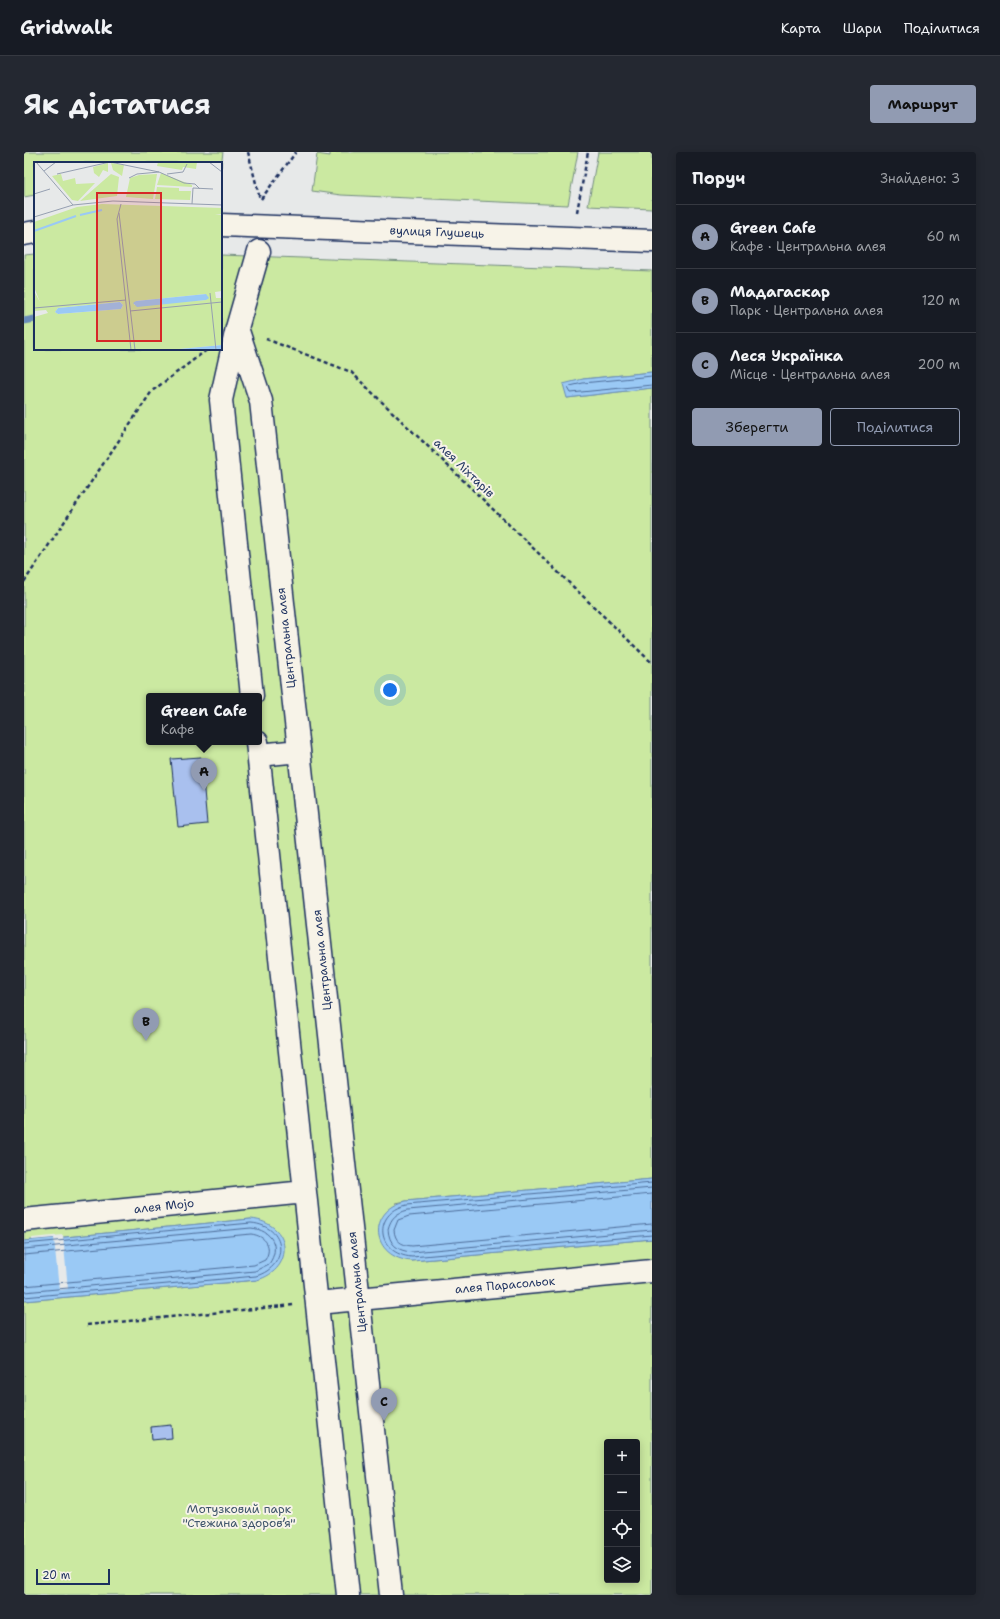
<!DOCTYPE html>
<html lang="uk">
<meta charset="utf-8">
<style>
:root{--surface:#171b24;--page:#242831;--text:#f1f3f6;--muted:#9ea1a6;--line:#363941;--accent:#919bb2}
body{margin:0;font-family:"Shantell Sans",sans-serif;background:var(--page);color:var(--text)}
.controls{position:absolute;right:12px;bottom:12px;display:grid;overflow:hidden;border-radius:4px;box-shadow:0 2px 10px #0003}
.controls button{width:36px;height:36px;display:grid;place-items:center;padding:0;border:0;border-bottom:1px solid var(--line);background:var(--surface);color:var(--text);font:20px sans-serif}
.scale{position:absolute;left:12px;bottom:10px;width:74px;box-sizing:border-box;padding-left:4px;border:2px solid #1b2f5e;border-top:0;font-size:11px;line-height:14px;white-space:nowrap;color:#1b2f5e;-webkit-text-stroke:3px #f7f3e8;paint-order:stroke}
.you{position:absolute;left:366px;top:538px;width:14px;height:14px;margin:-10px;border:3px solid #fff;border-radius:50%;background:#1a73e8;box-shadow:0 0 0 6px #1a73e833}
.badge{display:grid;place-items:center;width:26px;height:26px;border-radius:50%;background:var(--accent);color:#111;font-size:13px;font-weight:700}
.pin{position:absolute;translate:-50% -33px;filter:drop-shadow(0 1px 2px #0008)}
.pin::after{content:'';position:absolute;top:21px;width:14px;height:12px;background:inherit;clip-path:polygon(0 0,100% 0,50% 100%)}
.popup{position:absolute;left:122px;top:541px;width:116px;height:52px;box-sizing:border-box;display:grid;place-content:center;border-radius:4px;background:var(--surface);filter:drop-shadow(0 1px 3px #0005);font-size:13px;white-space:nowrap;color:var(--muted)}
.popup b{font-size:15px;color:var(--text)}
.popup::after{content:'';position:absolute;left:50%;top:100%;margin-left:-8px;border:8px solid transparent;border-top-color:var(--surface)}
.list{margin:0;padding:0;list-style:none}
h2{display:flex;justify-content:space-between;align-items:center;height:52px;margin:0;padding:0 16px;font-size:17px}
h2 small{font-size:13px;font-weight:400;color:var(--muted)}
.list li{display:grid;grid-template-columns:26px 1fr auto;gap:12px;align-items:center;box-sizing:border-box;height:64px;padding:0 16px;border-top:1px solid var(--line)}
.list b{display:block;font-size:15px;white-space:nowrap}
.list p{margin:0;font-size:13px;white-space:nowrap;color:var(--muted)}
.list em{font-size:13px;font-style:normal;color:var(--muted)}
.actions{display:flex;gap:8px;padding:12px 16px}
.actions a{flex:1;padding:9px 0;border:1px solid var(--accent);border-radius:4px;text-align:center;font-size:14px;color:var(--accent)}
.actions .main{background:var(--accent);color:#111}
.icon{flex:none;width:22px;height:22px;fill:none;stroke:currentColor;stroke-width:2;stroke-linecap:round;stroke-linejoin:round}
.map{position:relative;flex:none;width:628px;height:1443px;overflow:hidden;border-radius:4px}
header{display:flex;align-items:center;gap:24px;box-sizing:border-box;height:56px;padding:0 20px;background:var(--surface);border-bottom:1px solid var(--line)}
header strong{font-size:19px}
nav{display:flex;gap:22px;margin-inline-start:auto;font-size:14px}
.intro{display:flex;align-items:center;justify-content:space-between;box-sizing:border-box;height:96px;padding:0 24px}
h1{margin:0;font-size:28px}
.button{padding:10px 18px;border-radius:4px;background:var(--accent);color:#111;font-size:14px;font-weight:700}
main{display:flex;gap:24px;padding:0 24px}
aside{flex:1;background:var(--surface);border-radius:4px;box-shadow:0 2px 10px #0003}
.map>svg:first-child{display:block}
</style>
<header>
<strong>Gridwalk</strong>
<nav><a>Карта</a><a>Шари</a><a>Поділитися</a></nav>
</header>
<div class="intro"><h1>Як дістатися</h1><a class="button">Маршрут</a></div>
<main>
<div class="map">
<svg width="628" height="1443" viewBox="0 0 628 1443">
<rect width="100%" height="100%" fill="#e7e9e9"/>
<filter id="ink" filterUnits="userSpaceOnUse"><feTurbulence type="fractalNoise" baseFrequency=".025" numOctaves="2"/><feDisplacementMap in="SourceGraphic" scale="8" xChannelSelector="R" yChannelSelector="G"/><feConvolveMatrix kernelMatrix="1 2 1 2 8 2 1 2 1" color-interpolation-filters="sRGB"/></filter>
<g filter="url(#ink)">
<path fill="#cbe9a1" stroke="#738c80" fill-rule="evenodd" d="M0 0H199L197 15V11H11V43L0 45Z
M306 0H554L544 53 317 43 288 39 293 2 306 4Z
M574 0H628V57L564 54Z
M11 102V197H197V103L628 119V220L559 227 543 246 628 236V1027L382 1049 372 1051 388 1109 628 1087V1443H0V1149L233 1128 227 1067 0 1089V103ZM125 544H235V590H125ZM583 1290H613V1428H583Z"/>
<path fill="#9ac9f5" stroke="#678bb9" d="M628 220V236L543 246 539 232 559 227Z
M628 1027V1087L388 1109C347 1106 342 1059 382 1049Z
M227 1067C268 1071 272 1117 233 1128L0 1149V1089Z"/>
<path fill="#e7e9e9" d="M39 1083 44 1137 35 1138 30 1086 8 1088V1086Z"/>
<g fill="none" stroke-linecap="round" stroke-linejoin="round">
<path stroke="#4e6d9a" stroke-width="1" d="M628 224 559 231 546 234 544 236 547 241 628 233
M628 1031 383 1053C348 1061 352 1102 388 1105L628 1083
M628 1036 384 1058C372 1061 367 1066 364 1077 365 1092 373 1099 388 1100L628 1078
M628 1042 385 1064 374 1068 370 1078C371 1089 377 1093 388 1094L628 1072
M0 1092 227 1071C263 1074 266 1114 232 1124L0 1145
M0 1097 227 1076C248 1078 257 1095 245 1112L231 1119 0 1140
M0 1103 227 1082C242 1084 249 1095 241 1108L230 1113 0 1134"/>
<path stroke="#678bb9" stroke-width="7" d="M0 169 11 167"/>
</g>
<path fill="#a9c0ee" stroke="#1b2f5e" d="M177 605 183 672 154 675 147 607Z
M147 1273 148 1286 128 1288 127 1275Z"/>
<g fill="none" stroke-linecap="round" stroke-linejoin="round">
<g stroke="#1b2f5e" stroke-width="25">
<path id="minor" d="M197 73 628 89
M0 82 11 80
M213 176 237 249 367 1443
M228 544 197 248 213 176 235 99
M233 590 324 1443
M235 603 275 599
M0 1068 281 1040
M293 1151 628 1119"/>
</g>
<path stroke="#1b2f5e" stroke-width="2.5" stroke-dasharray="4 3" stroke-linecap="butt" d="M224 0 236 47
M237 47 272 0
M553 60 564 0
M242 187 327 220 628 511
M0 430 128 239 184 197
M63 1173 270 1153"/>
<use href="#minor" stroke="#f7f3e8" stroke-width="22"/>
</g>
</g>
<g text-anchor="middle" stroke-width="4" stroke-linejoin="round" paint-order="stroke">
<g font-size="12" fill="#1b2f5e" stroke="#f7f3e8">
<text transform="translate(413 80) rotate(2)" y="4">вулиця Глушець</text>
<text transform="translate(440 316) rotate(44)" y="4">алея Ліхтарів</text>
<text transform="translate(262 486) rotate(-96)" y="4">Центральна алея</text>
<text transform="translate(298 808) rotate(-96)" y="4">Центральна алея</text>
<text transform="translate(140 1054) rotate(-6)" y="4">алея Mojo</text>
<text transform="translate(333 1130) rotate(-96)" y="4">Центральна алея</text>
<text transform="translate(481 1133) rotate(-5)" y="4">алея Парасольок</text>
</g>
<g font-size="12" fill="#3e546b" stroke="#f7f3e8">
<text x="215" y="1361">Мотузковий парк<tspan x="215" dy="14">"Стежина здоров’я"</tspan></text>
</g>
</g>
<g transform="translate(10 10)">
<rect width="188" height="188" fill="#e7e9e9"/>
<path d="M124 0H163L162 7 149 5 148 8 123 4ZM74 1V10L69 8 65 15 60 11 59 5ZM77 1 90 3 88 14 79 8ZM127 11 158 23V25L123 23ZM27 12 29 19 41 16 42 22 61 21 44 39 38 38 18 14ZM77 12 85 15 83 34 46 39ZM123 12 119 37 92 35 96 16 105 13ZM123 25 145 26V29H157L156 38 121 37ZM68 42 188 46V52L181 53H188V129L181 130 182 136H188V183L135 188H0V155L14 151 12 148 0 149V129L6 140 0 125V60L43 45ZM172 132V138L100 143 102 139ZM86 140 89 143 87 147 24 152 21 150 24 146Z" fill="#cbe9a1" fill-rule="evenodd"/>
<path d="M172 132 175 136 172 138 103 145 99 141 102 139ZM86 140 89 143 87 147 24 152 21 150 24 146ZM188 183V187L179 188H135Z" fill="#9ac9f5"/>
<path fill="none" stroke="#9ac9f5" stroke-width="2" d="M46 53 68 48M0 69 42 54"/>
<path fill="none" stroke="#959fb1" stroke-width="1" d="M175 0 188 10M10 9 22 0M23 12 76 0 125 10 150 21 161 22 166 27M133 12 149 10 153 2M95 16 103 12 125 10M0 32 16 27M87 42 83 57 97 188M158 42 159 26 179 27M39 43 79 39 188 43M85 51 101 188M0 55 39 43 2 0M176 131 182 188M0 146 92 138M96 149 188 140"/>
<path fill="#d62828" fill-opacity="0.15" stroke="#d62828" stroke-width="2" d="M63 31H127V179H63Z"/>
<rect width="188" height="188" fill="none" stroke="#1b2f5e" stroke-width="2"/>
</g>
</svg>
<div class="controls">
<button>+</button>
<button>−</button>
<button><svg class="icon" aria-label="locate" viewBox="0 0 24 24"><circle cx="12" cy="12" r="6"/><path d="M12 2v4M12 18v4M2 12h4M18 12h4"/></svg></button>
<button><svg class="icon" aria-label="layers" viewBox="0 0 24 24"><path d="M12 4l9 5-9 5-9-5zM3 14l9 5 9-5"/></svg></button>
</div>
<div class="scale">20 m</div>
<div class="you"></div>
<div class="pin badge" style="left:180px;top:639px">A</div>
<div class="popup"><b>Green Cafe</b>Кафе</div>
<div class="pin badge" style="left:122px;top:889px">B</div>
<div class="pin badge" style="left:360px;top:1269px">C</div>
</div>
<aside>
<h2>Поруч<small>Знайдено: 3</small></h2>
<ul class="list">
<li><span class="badge">A</span><div><b>Green Cafe</b><p>Кафе · Центральна алея</p></div><em>60 m</em></li>
<li><span class="badge">B</span><div><b>Мадагаскар</b><p>Парк · Центральна алея</p></div><em>120 m</em></li>
<li><span class="badge">C</span><div><b>Леся Українка</b><p>Місце · Центральна алея</p></div><em>200 m</em></li>
</ul>
<div class="actions"><a class="main">Зберегти</a><a>Поділитися</a></div>
</aside>
</main>
